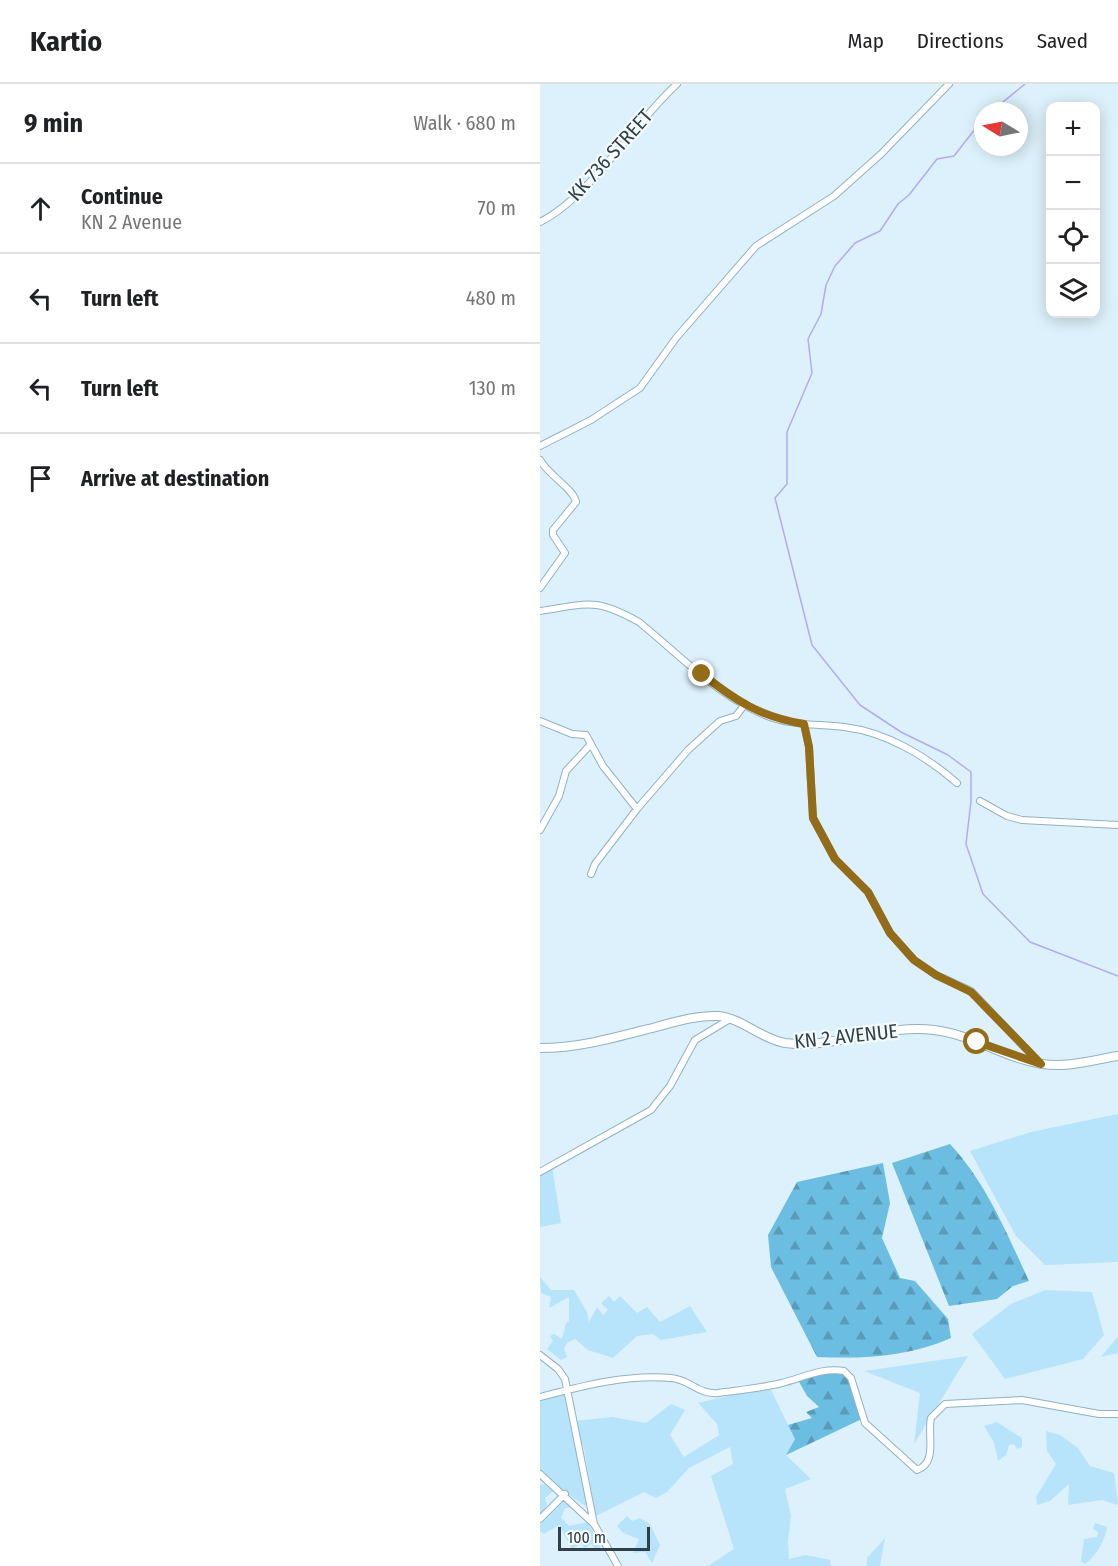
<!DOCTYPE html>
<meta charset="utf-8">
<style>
:root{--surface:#fff;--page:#f6f6f6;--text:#202124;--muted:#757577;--line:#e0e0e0}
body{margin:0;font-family:"Fira Sans Condensed",sans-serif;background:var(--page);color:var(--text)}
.controls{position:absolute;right:18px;top:18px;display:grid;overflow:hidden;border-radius:12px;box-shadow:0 3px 15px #0003}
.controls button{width:54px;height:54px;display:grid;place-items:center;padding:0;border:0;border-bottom:2px solid var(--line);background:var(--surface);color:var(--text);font:30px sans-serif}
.compass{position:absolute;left:434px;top:18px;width:54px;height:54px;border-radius:50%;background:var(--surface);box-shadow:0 3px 15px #0003;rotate:280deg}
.scale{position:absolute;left:18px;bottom:15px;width:92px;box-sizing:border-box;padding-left:6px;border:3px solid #313f46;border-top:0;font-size:16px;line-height:21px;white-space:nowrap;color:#313f46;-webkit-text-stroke:4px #f4fbff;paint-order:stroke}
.stop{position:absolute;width:18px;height:18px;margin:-14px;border:4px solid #946b16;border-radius:50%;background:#fff}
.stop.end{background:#946b16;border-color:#fff;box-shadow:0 2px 6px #0008}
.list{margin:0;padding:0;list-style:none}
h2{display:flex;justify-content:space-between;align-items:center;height:78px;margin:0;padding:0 24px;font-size:26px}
h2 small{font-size:20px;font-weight:400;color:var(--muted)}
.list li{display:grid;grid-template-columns:39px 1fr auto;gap:18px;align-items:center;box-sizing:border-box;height:90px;padding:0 24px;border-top:2px solid var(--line)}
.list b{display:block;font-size:22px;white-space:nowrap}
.list p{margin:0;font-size:20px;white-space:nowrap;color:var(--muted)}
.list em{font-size:20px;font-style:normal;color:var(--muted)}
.icon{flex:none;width:33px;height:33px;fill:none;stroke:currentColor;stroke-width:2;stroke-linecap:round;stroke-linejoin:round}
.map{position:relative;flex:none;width:578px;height:1482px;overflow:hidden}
header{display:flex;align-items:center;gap:36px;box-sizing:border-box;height:84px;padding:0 30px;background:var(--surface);border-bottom:2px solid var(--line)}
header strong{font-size:28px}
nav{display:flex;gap:33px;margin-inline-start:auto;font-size:21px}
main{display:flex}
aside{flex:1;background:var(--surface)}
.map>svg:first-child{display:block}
</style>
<header>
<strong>Kartio</strong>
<nav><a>Map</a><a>Directions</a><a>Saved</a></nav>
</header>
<main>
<aside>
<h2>9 min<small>Walk · 680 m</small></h2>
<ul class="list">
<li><svg class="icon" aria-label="ahead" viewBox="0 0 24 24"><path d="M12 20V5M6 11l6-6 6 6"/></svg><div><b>Continue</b><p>KN 2 Avenue</p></div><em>70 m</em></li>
<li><svg class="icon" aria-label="left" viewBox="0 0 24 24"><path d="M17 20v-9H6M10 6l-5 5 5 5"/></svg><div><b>Turn left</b></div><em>480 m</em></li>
<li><svg class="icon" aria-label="left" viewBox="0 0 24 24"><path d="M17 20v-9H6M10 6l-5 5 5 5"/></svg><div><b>Turn left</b></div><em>130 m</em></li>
<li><svg class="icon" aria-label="arrive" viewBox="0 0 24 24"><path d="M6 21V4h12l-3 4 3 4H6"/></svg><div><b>Arrive at destination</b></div></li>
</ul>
</aside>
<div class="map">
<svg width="578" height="1482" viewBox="0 0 578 1482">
<defs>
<pattern id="forest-firs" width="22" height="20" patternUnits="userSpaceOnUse" patternTransform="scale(1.5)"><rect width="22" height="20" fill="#6cbde2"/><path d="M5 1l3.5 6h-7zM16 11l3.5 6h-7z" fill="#599bb9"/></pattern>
</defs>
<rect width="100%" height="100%" fill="#dcf1fb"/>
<path fill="#b7e4fa" d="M578 1030V1178L505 1181 476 1152 430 1067 491 1048Z
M12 1082 21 1139 0 1143V1087Z
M0 1193 11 1206H34L47 1228 49 1238 57 1223 63 1231 68 1226 61 1219 69 1212 74 1218 80 1212 97 1229 107 1223 120 1238 150 1222 167 1248 121 1256 113 1250 97 1252 73 1274 48 1266 35 1255 27 1259 24 1265 27 1273 21 1276 7 1265 13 1257 10 1252 14 1250 22 1255 26 1239 29 1237V1213L9 1224 11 1213 1 1209Z
M505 1206 552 1208 564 1251 543 1275 465 1295 432 1250 471 1220Z
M578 1252V1269L561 1273Z
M428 1272 374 1360 380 1309 324 1287Z
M229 1302 255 1355 246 1371 271 1395 245 1405 251 1432 248 1458 249 1475 266 1471 290 1476 291 1482H168L194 1465 171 1392 193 1380 190 1363 149 1384 127 1408 116 1414 104 1408 56 1432 44 1365 34 1337 72 1333 106 1339 131 1320 145 1326 130 1351 144 1373 179 1351 177 1340 158 1319Z
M23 1307 47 1418 45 1422 0 1390V1314Z
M457 1338 482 1354V1363L477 1365 474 1360 469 1361 466 1371 458 1377 454 1358 444 1342Z
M506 1347 520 1351 538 1364 550 1382 574 1389 578 1421 562 1416 528 1421 529 1400 510 1417 497 1421 496 1413 516 1380 507 1367Z
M4 1400 13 1407 5 1414 7 1421 0 1431V1401Z
M26 1415 34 1423 25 1424 21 1434 29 1442 48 1438 60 1463 57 1467 51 1460 44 1465 42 1459 32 1465 19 1441 4 1450 0 1447V1441Z
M87 1432 92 1437 100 1434 110 1440 120 1461 112 1479 105 1468 93 1469 99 1455 83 1449 77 1442Z
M555 1439 567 1443C565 1457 556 1472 545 1480L541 1477 544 1455 557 1453 558 1448 553 1445Z
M345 1454 340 1482H327V1474Z"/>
<path fill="url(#forest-firs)" d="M410 1060C447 1100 466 1148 489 1197L473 1202 457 1215 409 1222 352 1079Z
M343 1079 350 1119 342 1154 360 1194 375 1197 408 1235 411 1254C368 1273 323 1275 277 1273L231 1183 228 1151 257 1098Z
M276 1288H302L311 1296 324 1334 246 1371 255 1355 248 1341 272 1334 266 1328 279 1323 267 1312 258 1296Z"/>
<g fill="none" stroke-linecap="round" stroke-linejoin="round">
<path stroke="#b3abef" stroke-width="1.5" d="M452 27 485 0
M443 35 414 72 397 75 369 111 358 120 340 147 315 159 295 182 286 201 281 230 268 255 272 289 247 348V400L235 414 272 561 320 621 361 648 408 671 431 688V717L426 760 443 810 490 858 578 892"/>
<g stroke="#90b2c2" stroke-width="8">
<path id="street" d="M0 138C49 114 94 39 137 0
M0 362 51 336 100 304 136 254 216 162 294 112 341 70 409 0
M0 376C8 391 34 405 36 418L13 446V451L25 469 0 504
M0 527C48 520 54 513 99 538 141 572 184 619 236 635 258 642 282 640 304 643 346 648 386 672 417 699
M0 637 32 650 46 651 63 682 97 725
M264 640 269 663 273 734 295 775 328 808 350 849 374 876 396 891 431 907 500 979
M440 717 467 732 482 736 578 741
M0 746 19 712 26 687 51 660
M51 790 55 780 97 725 148 666 180 637 196 632 205 620
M0 1088 111 1026 130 1002 155 956 190 935
M0 1271 18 1285 25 1295 54 1440
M0 1313C42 1302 87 1290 131 1294 149 1295 159 1311 178 1309 199 1306 222 1304 242 1299 262 1294 283 1283 304 1287L311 1294 325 1339 377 1386C398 1379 387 1351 391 1334L405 1320 482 1316 559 1330H578
M0 1390 54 1440 78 1482
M0 1435 25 1410"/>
</g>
<g stroke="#90b2c2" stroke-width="10">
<path id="secondary" d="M0 964C40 964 77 953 116 943 135 938 157 931 178 932 202 934 221 955 245 959 294 965 344 940 394 946 431 950 464 974 502 980 527 984 553 976 578 972"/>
</g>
<use href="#street" stroke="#fff" stroke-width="6"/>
<use href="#secondary" stroke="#fff" stroke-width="8"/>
</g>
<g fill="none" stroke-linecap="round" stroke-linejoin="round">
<path stroke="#946b16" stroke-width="8" d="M162 590C196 617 221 633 264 640L269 663 273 734 295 775 328 808 350 849 374 876 396 891 431 908 501 980 437 958"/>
</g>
<g text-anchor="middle" stroke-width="4.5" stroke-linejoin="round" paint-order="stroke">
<g font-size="20" fill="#313f46" stroke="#f4fbff">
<text transform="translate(70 71) rotate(-48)" y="7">KK 736 STREET</text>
<text transform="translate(306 952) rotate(-6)" y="7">KN 2 AVENUE</text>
</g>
</g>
</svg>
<div class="controls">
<button>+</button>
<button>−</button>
<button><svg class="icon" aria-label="locate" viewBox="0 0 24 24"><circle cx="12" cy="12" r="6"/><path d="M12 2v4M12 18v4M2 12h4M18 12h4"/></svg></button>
<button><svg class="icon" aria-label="layers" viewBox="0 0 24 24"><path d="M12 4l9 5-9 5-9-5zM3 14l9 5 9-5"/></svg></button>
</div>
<svg class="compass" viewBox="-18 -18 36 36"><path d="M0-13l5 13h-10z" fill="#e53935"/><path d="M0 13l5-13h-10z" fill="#757577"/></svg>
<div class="scale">100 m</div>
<div class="stop" style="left:437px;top:958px"></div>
<div class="stop end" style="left:162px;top:590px"></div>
</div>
</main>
